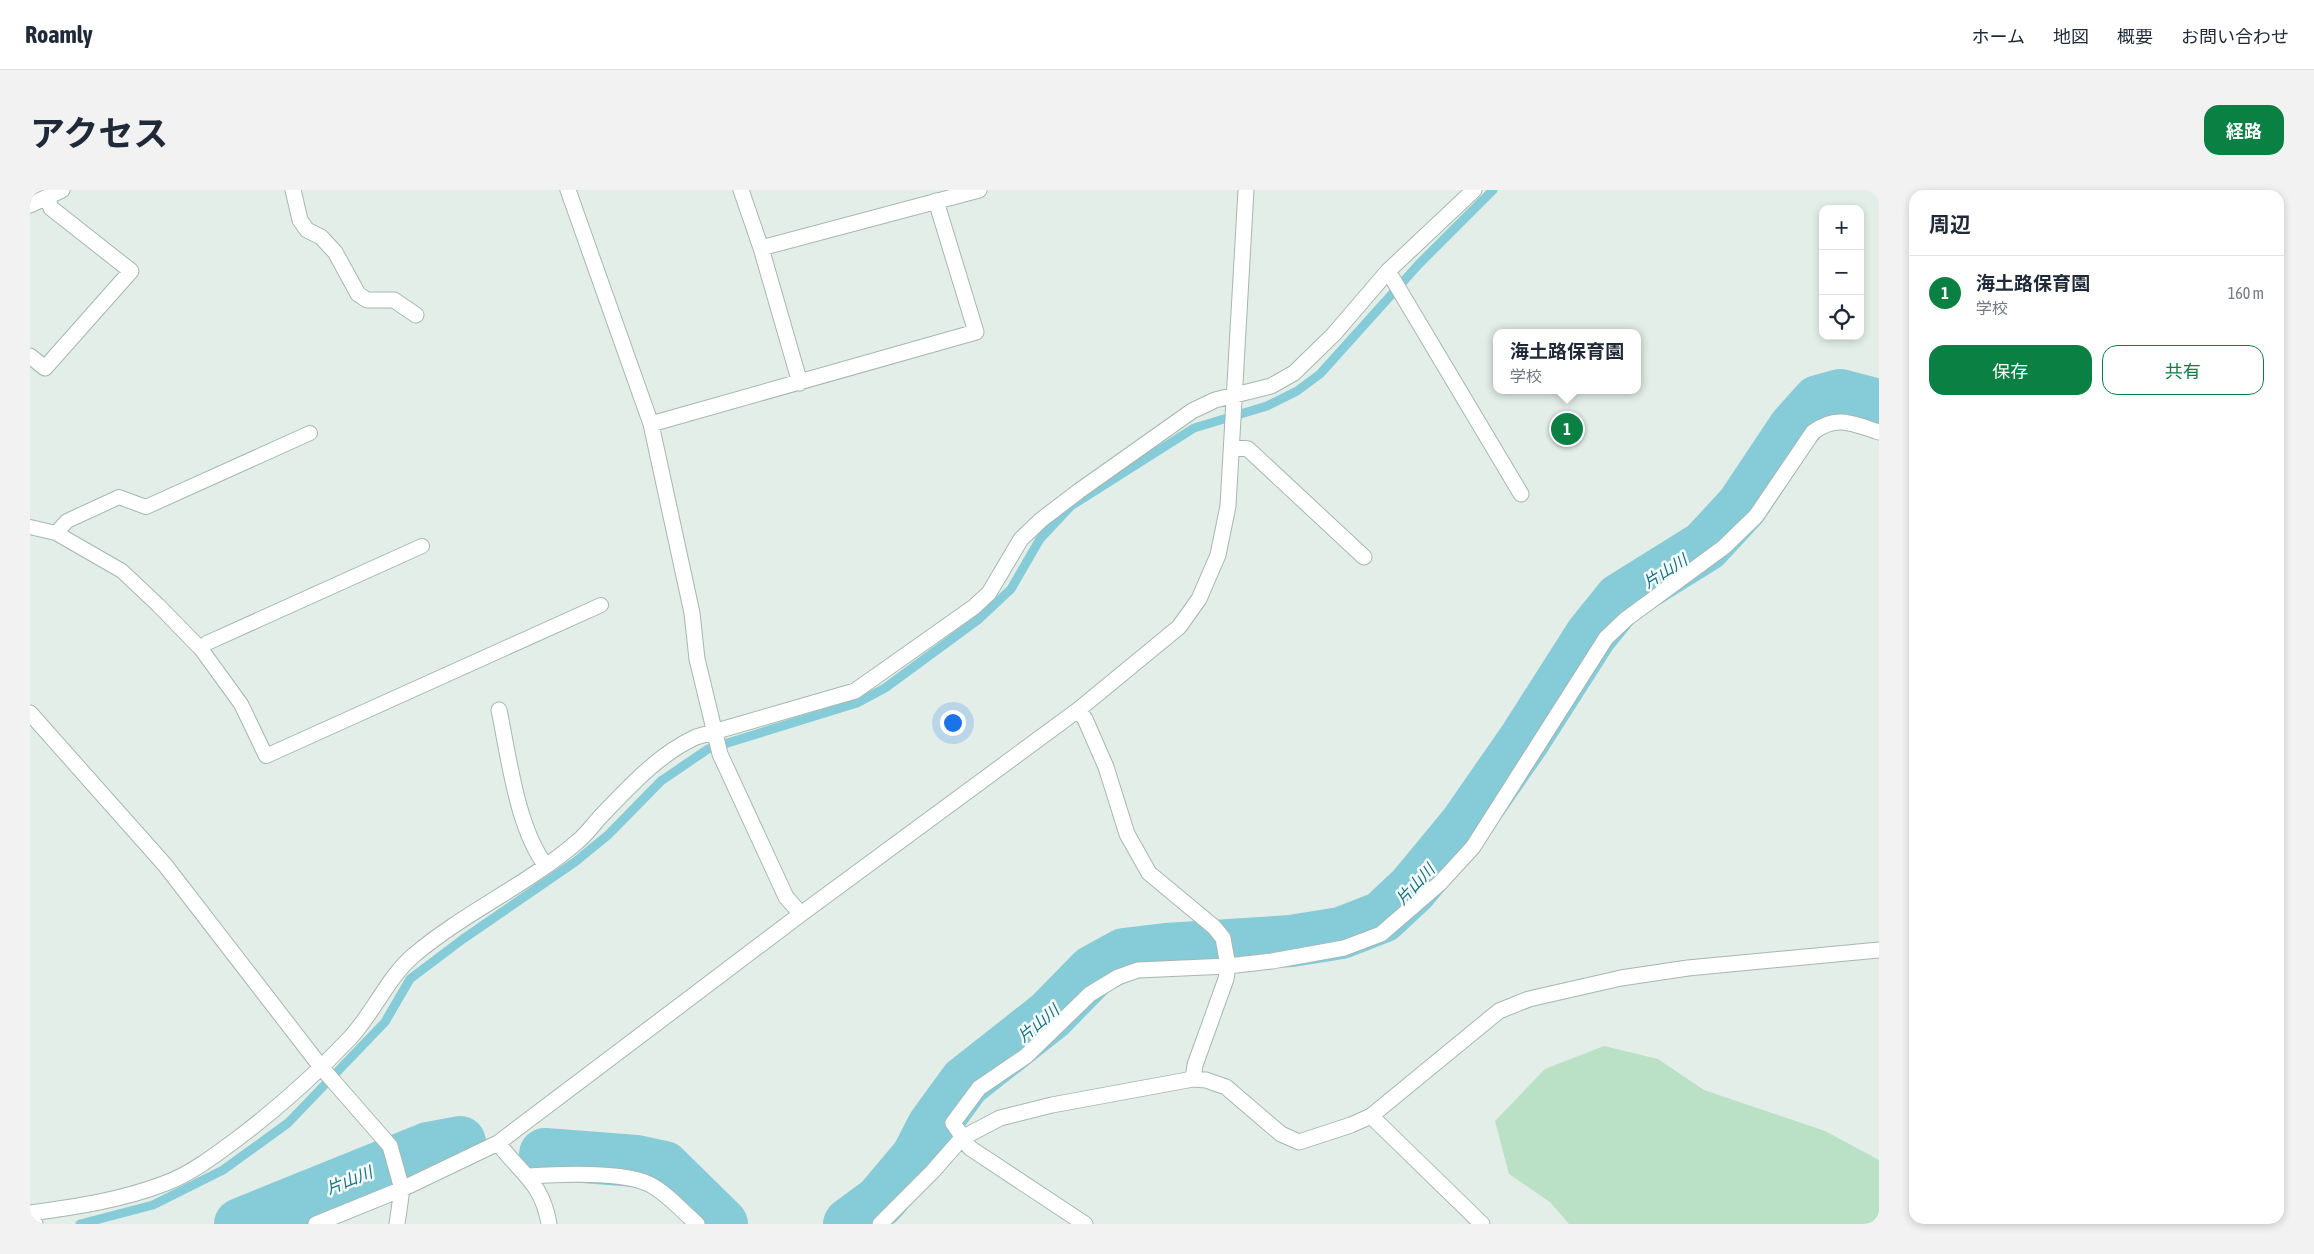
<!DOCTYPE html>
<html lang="ja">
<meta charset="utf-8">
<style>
:root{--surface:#fff;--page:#f2f2f3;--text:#1f2937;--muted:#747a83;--line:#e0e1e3;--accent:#0b8043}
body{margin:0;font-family:"Asap Condensed","Noto Sans JP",sans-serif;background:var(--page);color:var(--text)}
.controls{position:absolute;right:15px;top:15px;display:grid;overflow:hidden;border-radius:10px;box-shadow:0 2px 8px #0003}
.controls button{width:45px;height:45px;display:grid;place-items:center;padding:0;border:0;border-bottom:1px solid var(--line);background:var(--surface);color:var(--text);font:25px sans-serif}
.you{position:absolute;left:922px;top:532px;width:18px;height:18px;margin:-12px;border:4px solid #fff;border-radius:50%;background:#1a73e8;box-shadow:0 0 0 8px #1a73e833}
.badge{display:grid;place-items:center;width:32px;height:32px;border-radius:50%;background:var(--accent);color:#fff;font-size:16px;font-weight:700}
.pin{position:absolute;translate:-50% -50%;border:2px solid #fff;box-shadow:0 1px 5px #0006}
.popup{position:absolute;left:1463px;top:139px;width:148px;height:65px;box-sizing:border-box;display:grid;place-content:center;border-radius:10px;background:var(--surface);filter:drop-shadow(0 1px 4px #0005);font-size:16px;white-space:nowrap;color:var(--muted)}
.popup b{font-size:19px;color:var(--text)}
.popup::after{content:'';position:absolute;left:50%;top:100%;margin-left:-10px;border:10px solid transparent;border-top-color:var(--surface)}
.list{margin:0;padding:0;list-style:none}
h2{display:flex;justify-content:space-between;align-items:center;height:65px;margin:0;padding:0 20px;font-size:21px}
h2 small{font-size:16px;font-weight:400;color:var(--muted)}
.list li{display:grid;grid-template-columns:32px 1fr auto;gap:15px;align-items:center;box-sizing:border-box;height:75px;padding:0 20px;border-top:1px solid var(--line)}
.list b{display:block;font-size:19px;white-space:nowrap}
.list p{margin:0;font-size:16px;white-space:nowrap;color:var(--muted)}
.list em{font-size:16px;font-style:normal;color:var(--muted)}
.actions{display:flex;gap:10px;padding:15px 20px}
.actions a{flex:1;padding:11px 0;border:1px solid var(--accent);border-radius:15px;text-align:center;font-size:18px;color:var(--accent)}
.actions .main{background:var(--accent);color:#fff}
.icon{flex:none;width:28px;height:28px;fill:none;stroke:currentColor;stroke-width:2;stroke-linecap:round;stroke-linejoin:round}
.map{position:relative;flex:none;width:1849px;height:1034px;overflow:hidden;border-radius:15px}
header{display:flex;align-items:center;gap:30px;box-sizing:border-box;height:70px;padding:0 25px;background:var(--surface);border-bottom:1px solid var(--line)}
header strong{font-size:24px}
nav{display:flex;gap:28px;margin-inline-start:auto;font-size:18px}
.intro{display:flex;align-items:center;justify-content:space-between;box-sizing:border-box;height:120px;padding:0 30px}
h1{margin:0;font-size:35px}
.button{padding:12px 22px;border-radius:15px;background:var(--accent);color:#fff;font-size:18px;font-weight:700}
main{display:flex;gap:30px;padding:0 30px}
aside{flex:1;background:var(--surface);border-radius:15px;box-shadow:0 2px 8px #0003}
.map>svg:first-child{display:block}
</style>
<header>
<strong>Roamly</strong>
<nav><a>ホーム</a><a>地図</a><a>概要</a><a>お問い合わせ</a></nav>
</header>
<div class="intro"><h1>アクセス</h1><a class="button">経路</a></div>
<main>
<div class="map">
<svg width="1849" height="1034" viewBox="0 0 1849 1034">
<rect width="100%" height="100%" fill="#e3eee9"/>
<path fill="#bae1c5" d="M1574 856 1628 869 1674 900 1795 941 1849 970V1034H1539L1520 1012 1479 984 1465 931 1515 879Z"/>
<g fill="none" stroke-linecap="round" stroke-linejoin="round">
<path stroke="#86cbd8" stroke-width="9" d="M50 1034 123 1015 193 980 258 933 355 832 380 789 433 749 545 672 578 645 631 591 678 559 827 513 855 498 949 429 981 399 1010 349 1041 316 1164 238 1237 216 1267 201 1290 184 1389 74 1463 0"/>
<path stroke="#86cbd8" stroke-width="52" d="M515 964 606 971 634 977 692 1034
M210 1034 398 958 430 952
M819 1034 850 1011 887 967 903 936 935 892 1020 825 1063 781 1094 764 1136 759 1261 751 1311 743 1352 727 1382 699 1435 635 1494 550 1561 445 1590 409 1675 356 1712 316 1764 238 1788 211 1810 205 1849 215"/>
<g stroke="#a5b7b1" stroke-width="16">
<path id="lane" d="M0 337 26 343 92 381 128 415 171 459 211 514 236 566 571 415
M26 343 37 331 89 307 116 317 280 243
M171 459 177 453 392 356"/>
</g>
<g stroke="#a5b7b1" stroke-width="17">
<path id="street" d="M263 0 270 30 277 40 291 47 305 62 328 104 337 110H364L386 125
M538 0 621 234 662 423 667 469 690 564 756 707 771 724
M711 0 731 58
M0 15 32 0
M1358 81 1491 304
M0 166 15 178 101 81 21 18 17 8
M770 193 731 58 949 0
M621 234 946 142 906 11
M1203 257 1218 259 1334 367
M469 520C479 568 487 638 516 676
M1048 520 1055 529 1076 577 1097 644 1119 683 1184 737 1193 748 1198 776 1196 789 1165 875 1163 889
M0 523 135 675 291 877 360 956 372 999 367 1034
M1341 926 1452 1034
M468 953C491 984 512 992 519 1034
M499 986C530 984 591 981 619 994 637 1003 652 1021 667 1034
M0 1023C46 1017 92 1010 136 993 162 983 184 966 207 949 248 918 285 885 320 848 344 822 358 787 384 765 435 722 497 695 547 652 557 644 564 633 573 624 601 595 629 564 666 547L825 501 944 417 959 403 991 349 1011 330 1049 301 1162 221 1185 210 1241 196 1264 183 1304 144 1358 81 1444 0
M286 1034 372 999 468 953 771 724 1048 520 1149 437 1169 409 1188 365 1198 316 1216 0
M850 1034 903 981 932 948 970 928 1022 915 1163 889 1176 890 1196 897 1251 944 1269 952 1321 935 1341 926 1469 821 1499 809 1591 788 1658 778 1849 760
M1055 1034 940 958 923 933 949 898 996 866 1060 804 1088 787 1108 780 1198 776 1242 771 1314 758 1351 744 1410 693 1443 657 1576 448 1596 429 1694 357 1726 326 1783 242C1807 224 1824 234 1849 242"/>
</g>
<g stroke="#a0bbb2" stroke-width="17">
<path id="secondary" d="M0 1025 5 1034"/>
</g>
<use href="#lane" stroke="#fff" stroke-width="14"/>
<use href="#street" stroke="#fff" stroke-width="15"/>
<use href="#secondary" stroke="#fff" stroke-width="15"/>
</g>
<g text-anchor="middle" stroke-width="5" stroke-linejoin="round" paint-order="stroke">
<g font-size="16" font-style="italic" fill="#157083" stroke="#f4faf7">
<text transform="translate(1635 381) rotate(-32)" y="6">片山川</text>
<text transform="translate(1385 694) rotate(-47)" y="6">片山川</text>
<text transform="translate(1008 833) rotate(-40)" y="6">片山川</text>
<text transform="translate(319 990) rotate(-22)" y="6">片山川</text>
</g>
</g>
</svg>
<div class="controls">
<button>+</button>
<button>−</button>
<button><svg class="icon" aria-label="locate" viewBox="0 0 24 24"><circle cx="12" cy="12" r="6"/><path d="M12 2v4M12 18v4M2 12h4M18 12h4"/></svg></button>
</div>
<div class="you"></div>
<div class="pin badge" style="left:1537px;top:239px">1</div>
<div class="popup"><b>海土路保育園</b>学校</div>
</div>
<aside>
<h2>周辺<small></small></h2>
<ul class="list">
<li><span class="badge">1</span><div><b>海土路保育園</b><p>学校</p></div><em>160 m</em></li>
</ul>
<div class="actions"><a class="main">保存</a><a>共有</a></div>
</aside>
</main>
